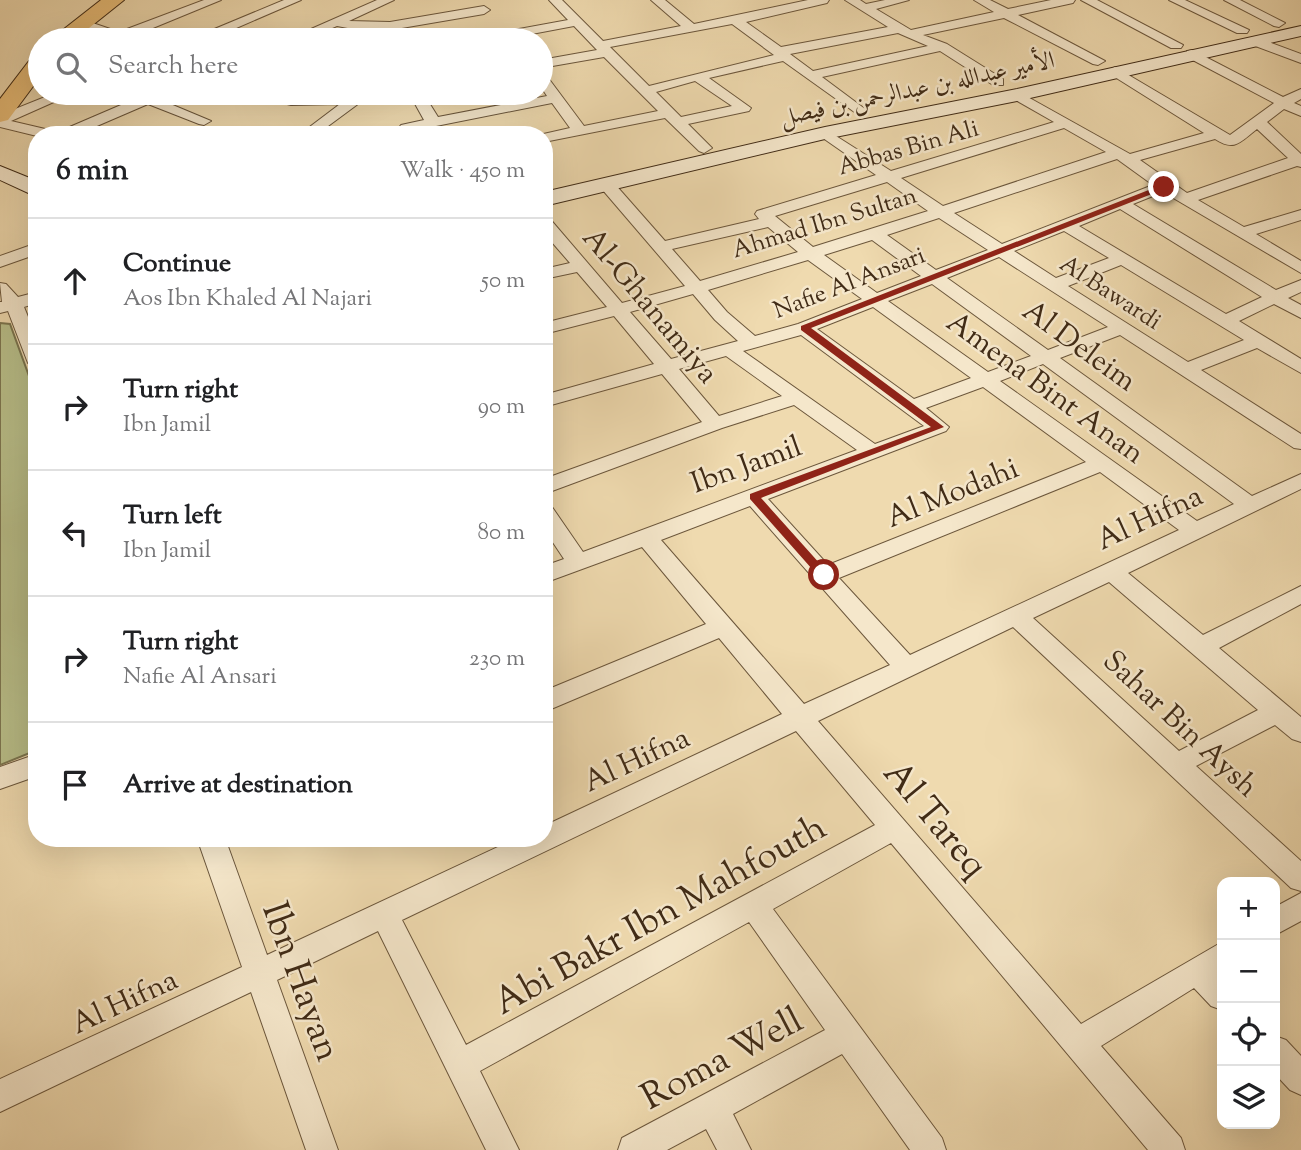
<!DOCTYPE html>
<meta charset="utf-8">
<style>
:root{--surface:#fff;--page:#f2f2f2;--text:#202124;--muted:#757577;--line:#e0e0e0}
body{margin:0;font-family:"Sorts Mill Goudy",Amiri,serif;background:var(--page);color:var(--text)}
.controls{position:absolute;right:21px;bottom:21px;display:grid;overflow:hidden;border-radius:14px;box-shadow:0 7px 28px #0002}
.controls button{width:63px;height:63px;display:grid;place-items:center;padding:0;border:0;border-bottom:2px solid var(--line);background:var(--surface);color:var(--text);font:35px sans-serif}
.stop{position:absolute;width:21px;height:21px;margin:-16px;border:5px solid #8f2418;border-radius:50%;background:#fff}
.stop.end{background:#8f2418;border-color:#fff;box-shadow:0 2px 7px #0008}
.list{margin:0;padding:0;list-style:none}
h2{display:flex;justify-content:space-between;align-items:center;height:91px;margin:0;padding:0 28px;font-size:30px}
h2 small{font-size:23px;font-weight:400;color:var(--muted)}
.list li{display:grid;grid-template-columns:46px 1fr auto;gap:21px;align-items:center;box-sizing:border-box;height:126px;padding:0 28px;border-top:2px solid var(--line)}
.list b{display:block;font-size:26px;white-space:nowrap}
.list p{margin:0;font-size:23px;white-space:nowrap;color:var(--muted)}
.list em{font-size:23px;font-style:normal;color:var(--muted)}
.icon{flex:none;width:38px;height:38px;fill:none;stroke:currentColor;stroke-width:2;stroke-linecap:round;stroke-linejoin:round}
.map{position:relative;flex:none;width:1301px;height:1150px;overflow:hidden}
.search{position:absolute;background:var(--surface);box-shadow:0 7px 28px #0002;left:28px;top:28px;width:525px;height:77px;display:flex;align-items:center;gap:18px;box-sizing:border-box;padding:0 24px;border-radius:38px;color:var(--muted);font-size:26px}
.panel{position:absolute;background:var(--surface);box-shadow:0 7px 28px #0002;left:28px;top:126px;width:525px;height:721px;border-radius:28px}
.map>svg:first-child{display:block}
</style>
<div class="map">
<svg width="1301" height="1150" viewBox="0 0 1301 1150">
<rect width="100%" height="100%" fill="#efdaaf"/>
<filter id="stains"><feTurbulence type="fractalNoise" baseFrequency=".00286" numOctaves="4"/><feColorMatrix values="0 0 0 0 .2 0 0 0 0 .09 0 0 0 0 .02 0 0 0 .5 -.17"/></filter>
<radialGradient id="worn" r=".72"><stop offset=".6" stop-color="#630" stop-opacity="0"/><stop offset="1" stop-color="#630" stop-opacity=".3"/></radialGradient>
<path fill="#b9c08b" stroke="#7c7650" stroke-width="2" d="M0 323 10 324 37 398V750L0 765Z"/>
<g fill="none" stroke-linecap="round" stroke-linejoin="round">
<g stroke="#6c573c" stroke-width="2">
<path id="minor" d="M204 0H221L131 37 133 40H115L75 23 81 19 119 32Z
M284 0H301L234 29 260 37 261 40H243L223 34 206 40H188Z
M377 0H394L349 21 390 22 484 6 490 10 484 14 390 30 353 29 337 26 304 40H286Z
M549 0H562L603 41 681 26 651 0H665L694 24 808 0H829L827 3 746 22 781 47 888 27 845 0H860L866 4 885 0H909L876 9 911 30 994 12 974 0H990L1008 9 1051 0H1075L1073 3 1018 15 1105 61 1098 65 1093 64 1004 18 923 35 947 44 1003 79V85H993L940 51 822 77 865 109 867 112 860 116 783 61 709 78 751 108 749 111 688 124 712 148 704 153 699 151 665 118 544 142V135H539L570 128 552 103 411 131 408 135H393L401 125 424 120 409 93H423L438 117 547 96 541 87V74L546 75 584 126 658 111 604 57 541 68V60L597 50 574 26 500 40H473L480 36 568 20ZM732 24 774 55 649 86 610 47ZM898 33 928 46 813 71 790 54ZM695 81 732 106 681 117 656 92Z
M1081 0H1097L1183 45 1181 48H1171Z
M1169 0H1185L1249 30 1247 33H1237Z
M1224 0H1240L1285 23 1279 27 1274 26Z
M1255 37 1301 54V63L1250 44 1248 41Z
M1192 50 1283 97 1301 89V99L1294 103 1301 106V116L1284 109 1267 122 1301 154V167L1297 166 1198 200 1244 227 1301 210V220L1256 234 1301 261V273L1163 192 1133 204 1276 290 1301 280V292L1288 298 1301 305V318L1274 304 1239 321 1301 359V373L1257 348 1201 370 1301 434V449L1294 448 1120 335 1060 358 1252 496 1301 474V489L1128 573 1203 635 1301 586V604L1219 648 1301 717V742L1292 739 1275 725 1196 766 1301 861V891L1291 888 1013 627 818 721 1081 1024 1222 942V971L1220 973 1222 975V1010L1211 1006 1194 988 1101 1046 1181 1138 1185 1150H1148L891 843 773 909 942 1138 946 1150H910L842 1054 733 1114 751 1150H717L706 1129 667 1150H618L622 1138 825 1030 749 922 480 1071 519 1150H486L378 931 277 980 338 1150H306L251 992 0 1112V1079L242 967 197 838H225L267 955 517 838H544V826L782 714 719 638 544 712V691L706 624 642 547 544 583V566L564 559 544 529V505L552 507 583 552 857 450 794 405 722 428 544 494V479L702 422 662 374 544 407V395L654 364 614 316 544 334V323L607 307 577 272 544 279V269L570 263 544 233V217L550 219 622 303 685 286 601 188 599 185 601 182H613L665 241 759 219 755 214 757 211 876 175 820 136 818 133 825 129 891 171 1054 122 1012 98V92L1017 91 1130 154 1204 133 1110 74 1108 71 1115 67 1230 135 1274 103 1187 57V51ZM1064 128 1106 152 943 206 901 178ZM1257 129 1288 158 1187 193 1140 160 1215 139C1235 152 1240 142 1257 129ZM1117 159 1153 185 1002 244 954 213ZM887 182 928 211 813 247 775 216ZM1120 209 1262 297 1226 314 1079 226ZM939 218 988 250 936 270 887 235ZM768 227 798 252 700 281 672 249ZM1064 231 1109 258 1056 278 1014 251ZM872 240 921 276 877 293 824 255ZM999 257 1108 327 1048 350 947 278ZM808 260 862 299 798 324 755 336 727 312 708 290ZM1121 265 1244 340 1188 362 1068 286ZM932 284 1031 356 988 372 888 301ZM693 294 715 320 738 341 671 359 630 312ZM873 307 971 378 914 399 817 329ZM801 335 924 426 875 444 743 351ZM726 356 782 396 719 416 679 369ZM1043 364 1234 504 1197 521 1000 381ZM983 387 1086 462 828 565 768 499 946 431 949 427 926 408ZM1100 472 1179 530 910 655 839 578ZM750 506 890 665 804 704 661 540ZM1109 582 1258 710 1179 751 1033 618ZM796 731 875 825 466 1045 402 920Z
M55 93H74L11 121 58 132 135 99 125 93H144L211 121 204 125 199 124 148 104 76 135 37 136 0 127V115Z
M254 93 306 97 388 93 386 96 362 101 316 135H299L340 104 291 105 256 96Z
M37 243V254L0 267V256Z
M0 283 6 284 18 297 37 292V303L24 307 37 339V369L28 363 8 311 0 313V302H2Z
M37 754V776L0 789V767Z
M1301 893V921L1275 935V907Z
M1275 1036 1286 1040 1301 1056V1095L1290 1090 1275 1074Z"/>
</g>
<g stroke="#402b16" stroke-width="2">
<path id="secondary" d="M1301 26V36L1017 101 825 139 544 206V192L825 127 1017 89Z
M0 166 37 181V197L0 180Z"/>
</g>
<g stroke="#402b16" stroke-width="2">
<path id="primary" d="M101 0H124L74 40H50Z
M40 55V77L8 120 0 122V99L32 57Z"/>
</g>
<use href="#minor" fill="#f5e7cb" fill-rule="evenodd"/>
<use href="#secondary" fill="#f5e7cb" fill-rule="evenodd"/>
<use href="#primary" fill="#e8bd78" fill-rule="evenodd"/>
</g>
<path fill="#8f2418" d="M1164 184 1167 188 811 328 944 427 761 498 830 575 824 579 820 578 750 499V494L931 427 801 330V326Z"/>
<g text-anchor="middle" stroke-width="5" stroke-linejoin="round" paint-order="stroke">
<g font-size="24" fill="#402b16" stroke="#f5e7cb">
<text transform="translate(917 88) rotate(-12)" y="8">الأمير عبدالله بن عبدالرحمن بن فيصل</text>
<text transform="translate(908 147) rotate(-16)" y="8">Abbas Bin Ali</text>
<text transform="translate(824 222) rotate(-17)" y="8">Ahmad Ibn Sultan</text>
<text transform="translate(849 282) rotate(-21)" y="8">Nafie Al Ansari</text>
<text transform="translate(1111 292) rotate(33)" y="8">Al Bawardi</text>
</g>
<g font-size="30" fill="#402b16" stroke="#f5e7cb">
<text transform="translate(651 305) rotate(50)" y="10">Al-Ghanamiya</text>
<text transform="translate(1080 345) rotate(36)" y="10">Al Deleim</text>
<text transform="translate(1046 387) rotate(36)" y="10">Amena Bint Anan</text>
<text transform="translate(746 464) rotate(-20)" y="10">Ibn Jamil</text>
<text transform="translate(952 492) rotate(-22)" y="10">Al Modahi</text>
<text transform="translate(1149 517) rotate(-25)" y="10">Al Hifna</text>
<text transform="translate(1181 723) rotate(43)" y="10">Sahar Bin Aysh</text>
<text transform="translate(636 759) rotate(-25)" y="10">Al Hifna</text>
<text transform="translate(124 1001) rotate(-25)" y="10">Al Hifna</text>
</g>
<g font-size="37" fill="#402b16" stroke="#f5e7cb">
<text transform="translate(937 818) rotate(50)" y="13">Al Tareq</text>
<text transform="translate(659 913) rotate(-29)" y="13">Abi Bakr Ibn Mahfouth</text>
<text transform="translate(303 981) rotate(70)" y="13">Ibn Hayan</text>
<text transform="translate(721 1057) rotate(-28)" y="13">Roma Well</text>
</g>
</g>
<rect width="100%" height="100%" filter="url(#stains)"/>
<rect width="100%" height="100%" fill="url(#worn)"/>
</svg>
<div class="controls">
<button>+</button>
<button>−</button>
<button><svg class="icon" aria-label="locate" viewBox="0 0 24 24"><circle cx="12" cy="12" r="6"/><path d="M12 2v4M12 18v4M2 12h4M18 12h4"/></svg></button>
<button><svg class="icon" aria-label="layers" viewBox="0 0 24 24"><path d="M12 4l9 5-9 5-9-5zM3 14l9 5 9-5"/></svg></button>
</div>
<div class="stop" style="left:824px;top:575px"></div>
<div class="stop end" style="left:1164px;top:187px"></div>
<div class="search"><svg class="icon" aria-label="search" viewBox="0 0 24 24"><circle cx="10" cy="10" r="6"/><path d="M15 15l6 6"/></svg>Search here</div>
<section class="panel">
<h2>6 min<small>Walk · 450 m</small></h2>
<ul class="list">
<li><svg class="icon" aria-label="ahead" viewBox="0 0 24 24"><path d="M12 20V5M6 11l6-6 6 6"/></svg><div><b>Continue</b><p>Aos Ibn Khaled Al Najari</p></div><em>50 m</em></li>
<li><svg class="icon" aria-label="right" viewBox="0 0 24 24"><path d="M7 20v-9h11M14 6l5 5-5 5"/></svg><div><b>Turn right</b><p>Ibn Jamil</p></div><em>90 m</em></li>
<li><svg class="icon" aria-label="left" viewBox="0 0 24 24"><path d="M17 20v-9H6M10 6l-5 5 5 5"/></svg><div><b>Turn left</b><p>Ibn Jamil</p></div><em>80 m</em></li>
<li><svg class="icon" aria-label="right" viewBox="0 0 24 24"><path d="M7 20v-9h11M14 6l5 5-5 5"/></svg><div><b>Turn right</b><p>Nafie Al Ansari</p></div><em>230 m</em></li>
<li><svg class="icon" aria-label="arrive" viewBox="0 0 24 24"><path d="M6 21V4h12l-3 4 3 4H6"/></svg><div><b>Arrive at destination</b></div></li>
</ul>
</section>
</div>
